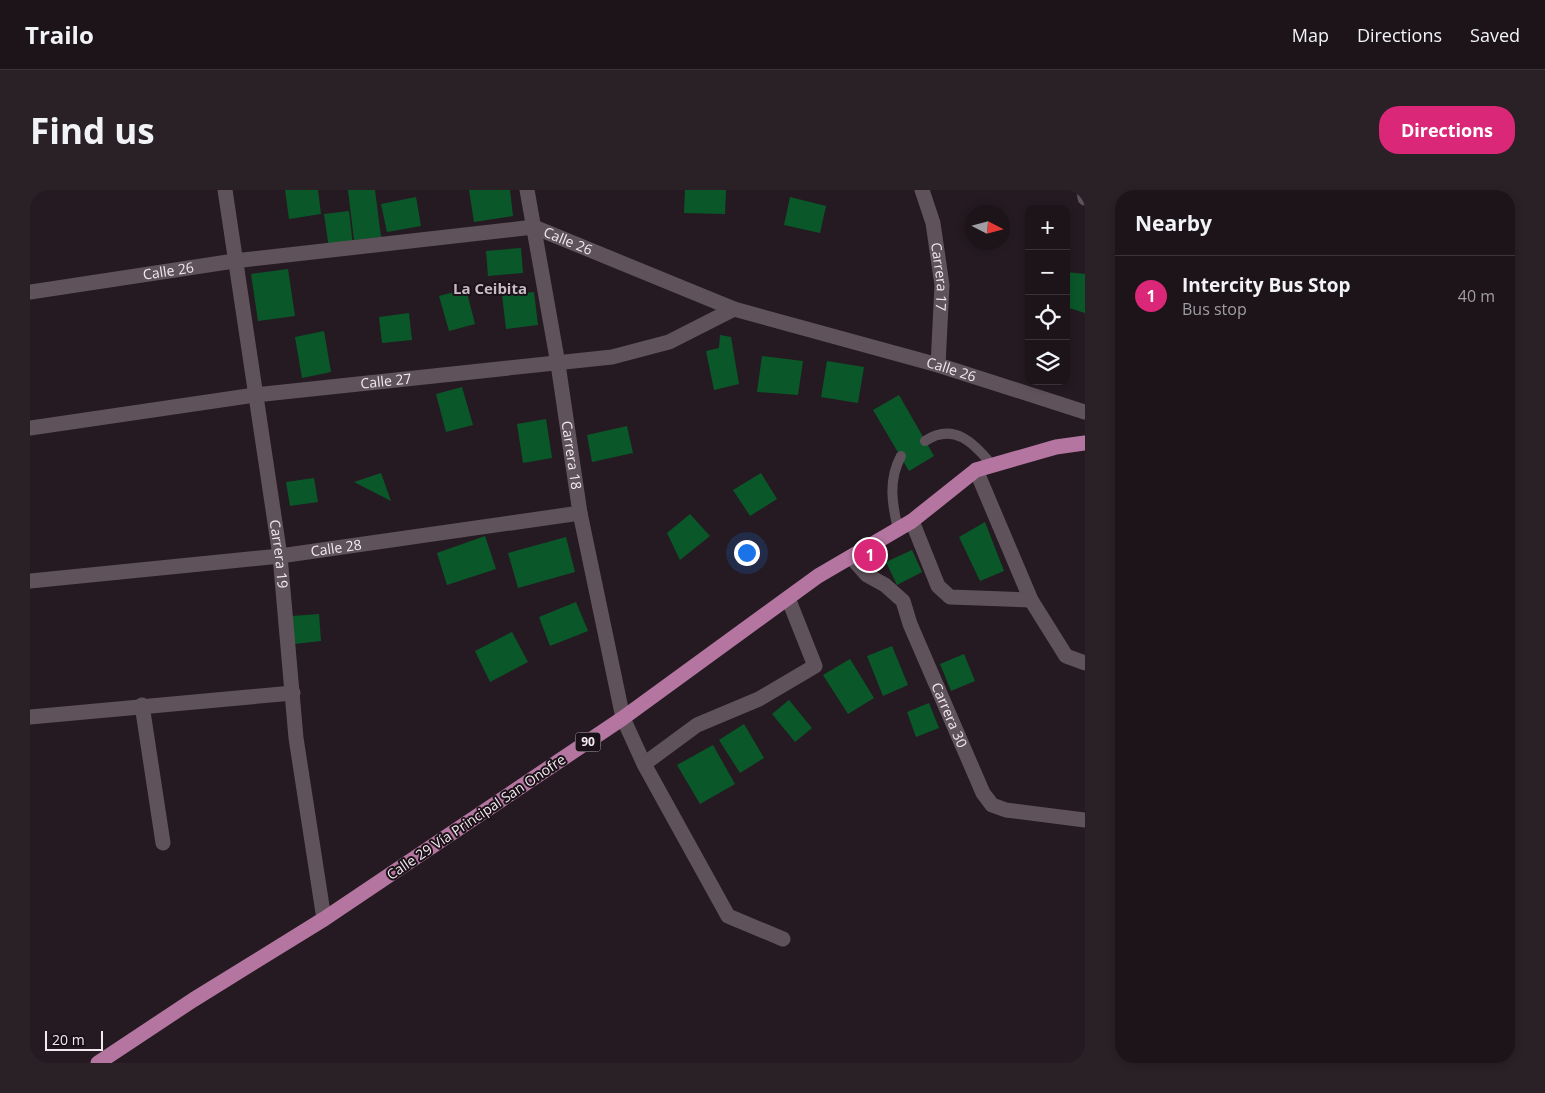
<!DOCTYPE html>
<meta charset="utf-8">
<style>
:root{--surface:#1c1419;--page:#292126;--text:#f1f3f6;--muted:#a09ea2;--line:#3a3338;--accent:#db2777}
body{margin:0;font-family:"Open Sans",sans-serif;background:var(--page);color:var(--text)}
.controls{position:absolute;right:15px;top:15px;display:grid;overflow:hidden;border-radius:10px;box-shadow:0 2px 8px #0003}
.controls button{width:45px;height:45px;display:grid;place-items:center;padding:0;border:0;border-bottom:1px solid var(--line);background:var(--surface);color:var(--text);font:25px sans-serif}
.compass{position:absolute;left:935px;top:15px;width:45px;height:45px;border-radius:50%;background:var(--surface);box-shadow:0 2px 8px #0003;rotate:96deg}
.scale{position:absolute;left:15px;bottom:12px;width:58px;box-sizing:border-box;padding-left:5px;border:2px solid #f2eaee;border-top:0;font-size:14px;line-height:18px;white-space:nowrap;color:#f2eaee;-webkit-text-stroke:4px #1b1118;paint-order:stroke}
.you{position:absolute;left:716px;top:362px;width:18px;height:18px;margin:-12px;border:4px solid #fff;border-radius:50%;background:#1a73e8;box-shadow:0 0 0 8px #1a73e833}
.badge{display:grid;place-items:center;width:32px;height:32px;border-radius:50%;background:var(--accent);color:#fff;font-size:16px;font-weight:700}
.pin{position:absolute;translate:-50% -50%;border:2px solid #fff;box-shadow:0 1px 5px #0006}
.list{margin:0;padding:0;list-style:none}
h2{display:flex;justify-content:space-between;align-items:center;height:65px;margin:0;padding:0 20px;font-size:21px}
h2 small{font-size:16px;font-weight:400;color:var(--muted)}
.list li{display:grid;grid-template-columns:32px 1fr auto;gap:15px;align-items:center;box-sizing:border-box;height:80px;padding:0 20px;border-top:1px solid var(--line)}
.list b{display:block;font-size:19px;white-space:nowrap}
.list p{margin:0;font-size:16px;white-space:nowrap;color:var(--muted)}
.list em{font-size:16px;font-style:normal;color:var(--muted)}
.icon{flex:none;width:28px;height:28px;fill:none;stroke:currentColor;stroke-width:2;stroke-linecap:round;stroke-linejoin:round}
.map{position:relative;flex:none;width:1055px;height:873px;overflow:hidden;border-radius:20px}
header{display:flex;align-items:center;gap:30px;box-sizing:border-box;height:70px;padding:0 25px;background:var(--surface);border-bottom:1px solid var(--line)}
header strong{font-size:24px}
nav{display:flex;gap:28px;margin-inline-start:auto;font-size:18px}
.intro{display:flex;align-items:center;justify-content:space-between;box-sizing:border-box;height:120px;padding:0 30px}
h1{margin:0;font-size:35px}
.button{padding:12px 22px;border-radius:20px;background:var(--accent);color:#fff;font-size:18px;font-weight:700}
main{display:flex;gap:30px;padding:0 30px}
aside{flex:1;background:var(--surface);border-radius:20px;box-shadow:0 2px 8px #0003}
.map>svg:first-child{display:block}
</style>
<header>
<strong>Trailo</strong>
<nav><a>Map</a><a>Directions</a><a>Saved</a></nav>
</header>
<div class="intro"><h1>Find us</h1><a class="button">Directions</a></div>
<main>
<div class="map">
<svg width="1055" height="873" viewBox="0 0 1055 873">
<rect width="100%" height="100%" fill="#251a21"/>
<path fill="#0a5829" d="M255 0H288L291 24 259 29Z
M318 0H345L351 47 324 50Z
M439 0H480L483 26 444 32Z
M655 0H696L695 24 654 23Z
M386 7 391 36 357 42 351 14Z
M760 7 796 16 790 43 754 35Z
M319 21 323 56 299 59 294 24Z
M491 58 493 83 458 86 456 61Z
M258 79 265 126 228 131 221 84Z
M1036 82 1055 84V123L1036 117Z
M436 99 445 134 419 141 409 106Z
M504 102 508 135 476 139 472 105Z
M379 123 382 150 352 153 349 127Z
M294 141 301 182 272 188 265 147Z
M690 145 701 147 709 194 684 200 676 161 689 158Z
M732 166 773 171 768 205 727 202Z
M797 171 834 177 828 213 791 207Z
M432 197 443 235 416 242 406 204Z
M869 205 904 266 879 281 843 220Z
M516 229 522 268 493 273 487 234Z
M597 236 603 263 562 272 557 245Z
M351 283 361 311 324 292Z
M731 283 747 309 720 326 703 300Z
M284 288 288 312 260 316 256 292Z
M660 324 680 346 650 370 637 343Z
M955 332 974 381 950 391 929 347Z
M455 346 466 379 417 395 407 363Z
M536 347 545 382 488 398 478 363Z
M882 360 892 382 867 395 856 372Z
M546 412 558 441 520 456 509 427Z
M289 424 291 451 264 454 262 426Z
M482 442 498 472 460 492 445 461Z
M862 456 878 495 853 506 837 466Z
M934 464 945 491 921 501 910 474Z
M820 469 844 508 818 524 793 485Z
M759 510 782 538 765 552 742 524Z
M899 513 909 538 886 547 877 522Z
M714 534 734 568 710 583 689 550Z
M683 555 705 594 670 614 647 575Z"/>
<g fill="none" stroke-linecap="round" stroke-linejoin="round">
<path stroke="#5f525a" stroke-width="10" d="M895 251C924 232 944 253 962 275
M868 339C862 314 858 290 871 266"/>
<g stroke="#5f525a" stroke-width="15">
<path id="s1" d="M195 0 250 366 266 548 294 729"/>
<path id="s2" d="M497 0 528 174 550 323 593 528 614 574 698 726 753 749"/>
<path id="s3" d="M892 0 903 33 912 95 908 175"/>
<path d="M1054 0 1055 8"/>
<path id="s4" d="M0 102 204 71 504 37 704 119 908 175 1055 222"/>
<path id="s5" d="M0 238 225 205 582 167 639 152 704 119"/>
<path d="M946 280 1001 410 1036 466 1055 473"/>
<path d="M882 331 908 396 920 407 1001 410"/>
<path id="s6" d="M821 367 837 385 855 395 873 411 880 434 953 603 962 615 976 620 1055 630"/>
<path id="s7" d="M0 391 250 366 550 323"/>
<path d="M112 515 133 653"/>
<path d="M0 527 263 503"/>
<path d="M614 574 667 535 729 509 785 476 758 408"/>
</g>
<path stroke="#b476a0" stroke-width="15" d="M68 873 163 810 294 729 593 528 788 386 882 331 946 280 1026 257 1055 253"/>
</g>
<g text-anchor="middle" stroke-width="4" stroke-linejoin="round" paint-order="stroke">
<rect fill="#1b1118" stroke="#b2a9ae" stroke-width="1" x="545.5" y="542.5" width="25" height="19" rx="4"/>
<g font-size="12" font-weight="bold" fill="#f2eaee">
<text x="558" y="556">90</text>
</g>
<g font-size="14" fill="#f2eaee" stroke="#1b1118">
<text dy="5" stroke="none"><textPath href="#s4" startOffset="545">Calle 26</textPath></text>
<text dy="5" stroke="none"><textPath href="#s4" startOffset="140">Calle 26</textPath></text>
<text dy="5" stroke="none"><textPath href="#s3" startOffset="89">Carrera 17</textPath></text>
<text dy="5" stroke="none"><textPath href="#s4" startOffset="950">Calle 26</textPath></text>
<text dy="5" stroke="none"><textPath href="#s5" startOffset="359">Calle 27</textPath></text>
<text dy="5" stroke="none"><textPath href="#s2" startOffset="269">Carrera 18</textPath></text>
<text dy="5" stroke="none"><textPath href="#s7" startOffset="308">Calle 28</textPath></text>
<text dy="5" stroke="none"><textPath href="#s1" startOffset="368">Carrera 19</textPath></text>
<text dy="5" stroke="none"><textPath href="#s6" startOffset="192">Carrera 30</textPath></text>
<text transform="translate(446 627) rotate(-34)" y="5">Calle 29 Vía Principal San Onofre</text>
</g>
<g font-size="15" font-weight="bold" fill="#c9bac3" stroke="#1b1118">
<text x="460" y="104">La Ceibita</text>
</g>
</g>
</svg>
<div class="controls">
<button>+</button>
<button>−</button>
<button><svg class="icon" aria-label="locate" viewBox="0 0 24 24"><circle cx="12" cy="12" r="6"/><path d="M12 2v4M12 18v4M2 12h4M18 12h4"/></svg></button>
<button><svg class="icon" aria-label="layers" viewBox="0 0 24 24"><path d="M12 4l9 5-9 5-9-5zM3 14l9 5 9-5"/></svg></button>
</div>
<svg class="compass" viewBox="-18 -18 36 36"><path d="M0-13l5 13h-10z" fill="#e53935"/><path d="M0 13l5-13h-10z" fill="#a09ea2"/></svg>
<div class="scale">20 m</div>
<div class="you"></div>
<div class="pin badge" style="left:840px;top:365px">1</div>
</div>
<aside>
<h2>Nearby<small></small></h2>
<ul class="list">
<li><span class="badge">1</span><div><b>Intercity Bus Stop</b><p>Bus stop</p></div><em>40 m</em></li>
</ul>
</aside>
</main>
